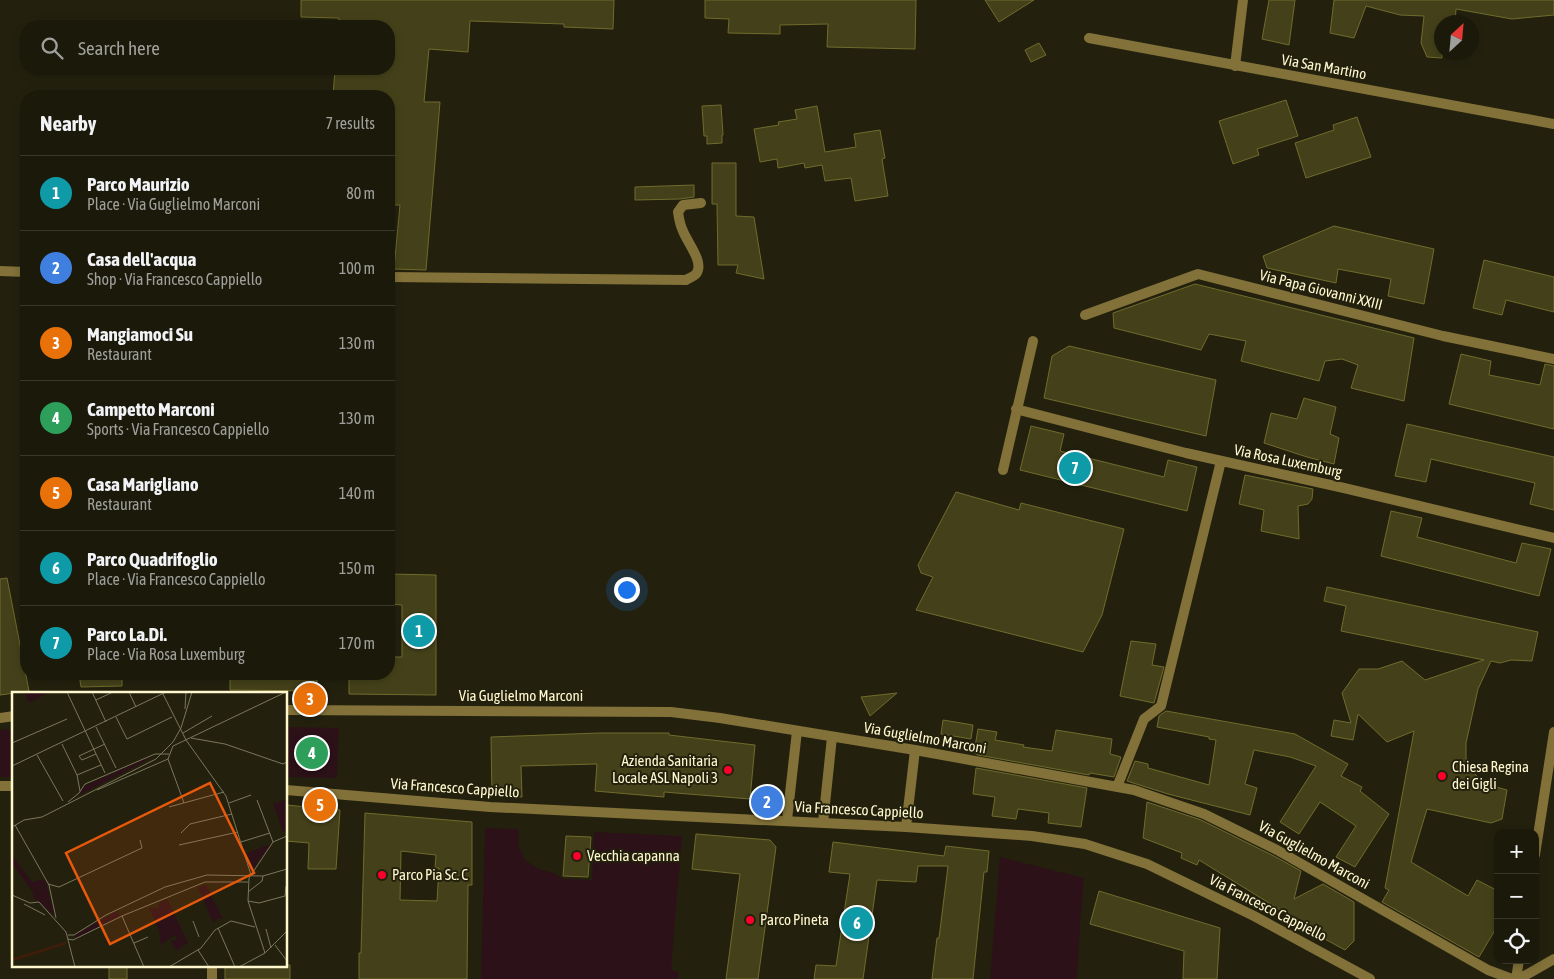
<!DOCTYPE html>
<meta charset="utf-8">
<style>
:root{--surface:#1a190a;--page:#272618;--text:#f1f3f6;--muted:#9fa09c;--line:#38382b;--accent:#fa002b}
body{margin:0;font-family:"Asap Condensed",sans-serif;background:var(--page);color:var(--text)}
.controls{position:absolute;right:15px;bottom:15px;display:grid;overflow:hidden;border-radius:10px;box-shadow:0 2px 8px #0003}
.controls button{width:45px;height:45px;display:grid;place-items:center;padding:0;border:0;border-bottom:1px solid var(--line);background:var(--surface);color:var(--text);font:25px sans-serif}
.compass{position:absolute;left:1434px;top:15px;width:45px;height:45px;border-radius:50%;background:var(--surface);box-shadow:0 2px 8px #0003;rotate:26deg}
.you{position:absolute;left:626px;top:589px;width:18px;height:18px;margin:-12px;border:4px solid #fff;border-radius:50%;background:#1a73e8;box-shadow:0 0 0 8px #1a73e833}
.badge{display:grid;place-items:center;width:32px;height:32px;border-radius:50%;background:var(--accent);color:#fff;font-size:16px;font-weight:700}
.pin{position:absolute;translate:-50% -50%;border:2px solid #fff;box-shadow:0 1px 5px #0006}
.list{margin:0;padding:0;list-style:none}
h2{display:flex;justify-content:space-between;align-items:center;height:65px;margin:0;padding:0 20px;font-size:21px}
h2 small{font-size:16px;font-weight:400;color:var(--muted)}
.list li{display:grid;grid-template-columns:32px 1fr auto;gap:15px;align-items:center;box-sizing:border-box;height:75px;padding:0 20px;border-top:1px solid var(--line)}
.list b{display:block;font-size:19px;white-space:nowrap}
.list p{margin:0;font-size:16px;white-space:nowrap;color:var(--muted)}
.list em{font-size:16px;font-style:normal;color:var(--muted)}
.icon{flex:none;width:28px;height:28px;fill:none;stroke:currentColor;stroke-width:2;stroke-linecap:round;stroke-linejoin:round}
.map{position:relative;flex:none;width:1554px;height:979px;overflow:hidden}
.search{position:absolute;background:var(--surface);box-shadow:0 2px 8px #0003;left:20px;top:20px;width:375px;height:55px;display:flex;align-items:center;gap:12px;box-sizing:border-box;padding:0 18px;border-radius:20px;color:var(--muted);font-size:19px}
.panel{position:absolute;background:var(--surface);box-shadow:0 2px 8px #0003;left:20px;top:90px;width:375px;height:590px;border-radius:20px}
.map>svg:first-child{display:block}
</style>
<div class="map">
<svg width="1554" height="979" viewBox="0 0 1554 979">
<rect width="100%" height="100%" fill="#23210e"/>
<path fill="#2d1119" d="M286 727 339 728 337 778 286 777Z
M14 729V777H0V730Z
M485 828 518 829 519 847 525 860 538 869 554 873 564 879 592 880 594 832 682 836 671 970 679 972 678 979H481Z
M1000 857 1084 878 1080 925 1077 979H990Z"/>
<path fill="#44411a" stroke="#706b2c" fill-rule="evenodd" d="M301 0H614L613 29 564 27V24L470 21 468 52 429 49 424 102H440L426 270 394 269 400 205H389V96H333L335 69H389V26H338L339 18 301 17Z
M705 0H916L915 49 827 47 828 24 780 25V34L728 33 729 19 705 18Z
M985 0H1034L999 22Z
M1269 0H1295L1289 45 1262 39Z
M1334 0H1554V15L1512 19 1456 9 1455 22H1442V58L1427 57 1421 43 1424 16 1400 15 1366 6 1354 38 1330 33Z
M1039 43 1046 55 1031 62 1025 50Z
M1286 100 1298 136 1257 149 1259 155 1233 164 1219 121Z
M721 105 723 135H722V143L707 144V136H704L702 106Z
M817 106 825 152 856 147 854 134 880 130 885 158 882 159 888 196 855 201 851 178 825 181 822 165 805 168 804 163 778 168 777 159 760 162 754 129 779 125 778 122 797 119 795 110Z
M1357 117 1371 157 1306 178 1295 143 1334 130 1333 125Z
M712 163H736V216L754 217 764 279 736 273 738 265H718L717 204H712Z
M694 185V197L680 199 635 200V187Z
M1334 226 1434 249 1424 304 1388 296 1391 279 1338 269 1336 283 1267 268 1263 256Z
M1484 260 1554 277V312L1506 300 1502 315 1473 308Z
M1195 284 1414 338 1404 401 1351 388 1358 365 1342 359 1325 361 1319 381 1241 361 1246 341 1209 334 1201 350 1114 328 1113 313Z
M1069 346 1216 380 1206 436 1044 398 1052 356Z
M1461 354 1491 361 1489 375 1540 385 1545 364 1554 366V429L1449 404Z
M1304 398 1336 407 1330 434 1339 438 1334 464 1307 457 1264 443 1271 413 1297 419Z
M1407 424 1554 457V510L1530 504 1535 483 1431 459 1426 482 1395 476Z
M1031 426 1064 434 1060 451 1164 477 1168 460 1197 467 1187 511 1020 470Z
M1245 475 1313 489 1312 499 1308 504 1298 506 1299 539 1261 531 1264 510 1239 504Z
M956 492 1019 510 1021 503 1124 529 1102 615 1083 652 916 610 933 577 921 573 918 565Z
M1391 511 1422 518 1417 537 1516 563 1522 543 1551 549 1539 596 1381 556Z
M389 574 436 575V695L349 694V674H389V657H402V605L389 604Z
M7 578 29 691 0 695V579Z
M1327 587 1538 632 1532 661 1511 660 1500 663 1491 661 1478 689 1466 743V758L1473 772 1481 780 1489 785 1507 790 1502 819 1491 823 1427 809 1411 862 1468 896 1477 880 1498 891V925L1479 957 1382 902 1389 890 1385 888 1414 731 1387 742 1358 714 1353 740 1331 736 1334 720 1351 723 1342 693 1359 669H1378L1402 661 1425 680 1484 660 1341 631 1346 606 1324 601Z
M1131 641 1156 644 1152 665 1164 667 1154 703 1120 696Z
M79 674H122V686L81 687Z
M230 674H317V691L230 690Z
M897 693 870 716 861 697Z
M1166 711 1295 734 1348 764 1341 776 1362 787 1360 791 1389 814 1355 867 1336 857 1356 826 1320 802 1299 834 1280 822 1316 766 1290 757 1254 750 1245 784 1257 788 1250 815 1168 794 1127 781 1135 761 1148 764V768L1209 785 1216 740 1209 739V737L1157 727 1159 716Z
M943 720 973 725 971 739 941 734Z
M978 729 997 732 995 740 1024 745 1023 747 1052 751 1056 730 1112 739 1110 754 1121 757 1114 777 1090 773 1089 775 978 755 974 753Z
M599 733H669V735L755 745 750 799 664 792V797L595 791 597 764 521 766 522 797 492 795 491 737Z
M976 768 1087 788 1081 827 1048 823 1049 813 1018 809 1016 819 992 816 995 797 973 794Z
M1147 802 1201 820 1274 856 1301 871 1294 899 1323 884 1354 902V941L1345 950 1312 932 1313 930 1199 860 1197 865 1181 858 1182 853 1143 838Z
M286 805 340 810 336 869H308L309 843 286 841Z
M365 813 472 822V885H468L467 979H359V953H361ZM401 851 436 855 435 868H439L437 901 400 900Z
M696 834 770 840 776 847 758 979H726L740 874 692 869Z
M566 836 591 837 588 877 563 876Z
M833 842 944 856 946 846 989 851 987 872H984L973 979H932L937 938H939L948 866H918L916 882 877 880 863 979H814L816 965 836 966 850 874 829 872Z
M1099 891 1220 928 1217 979H1183L1184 951 1090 924Z
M109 965H127V979H109Z
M225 965H290V979H225Z"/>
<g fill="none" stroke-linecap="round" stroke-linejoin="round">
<path stroke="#827138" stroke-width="10" d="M1089 38 1554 124
M1235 66 1243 0
M0 271 26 272
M389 277 686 280C689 278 693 277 696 274 705 263 687 242 683 231 680 225 679 219 678 212L683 205 701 203
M1085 315 1198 274 1443 336 1554 359
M1016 409 1186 453 1344 488 1554 538
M1003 470 1033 341
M286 710 671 712 720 718 915 750 1134 790 1204 814 1277 850 1488 970 1512 979
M0 718 14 716
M0 786H14
M1117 787 1144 719 1161 706 1221 461
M286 790 490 807 906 827 1032 836 1085 844 1147 864 1254 916 1370 979
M787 820 797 731
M823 823 832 737
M906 827 915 750
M1535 855 1554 732
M212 979V965
M1516 979 1519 960
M1519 979 1554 959"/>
</g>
<g fill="#fa002b" stroke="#23210e" stroke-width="2">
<circle cx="728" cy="770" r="5"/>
<circle cx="1442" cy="776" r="5"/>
<circle cx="577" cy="856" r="5"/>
<circle cx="382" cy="875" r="5"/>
<circle cx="750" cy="920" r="5"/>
</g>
<g text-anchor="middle" stroke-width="4" stroke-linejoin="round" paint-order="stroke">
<g font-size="15" fill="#fff8cf" stroke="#23210e">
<text transform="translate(1324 67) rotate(10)" y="5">Via San Martino</text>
<text transform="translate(1321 290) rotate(14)" y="5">Via Papa Giovanni XXIII</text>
<text transform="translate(1288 461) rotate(12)" y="5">Via Rosa Luxemburg</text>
<text x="521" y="701">Via Guglielmo Marconi</text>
<text transform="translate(925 738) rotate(10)" y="5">Via Guglielmo Marconi</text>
<text transform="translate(455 788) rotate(4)" y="5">Via Francesco Cappiello</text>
<text transform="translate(859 810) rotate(3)" y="5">Via Francesco Cappiello</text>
<text transform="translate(1314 855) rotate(29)" y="5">Via Guglielmo Marconi</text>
<text transform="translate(1268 908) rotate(27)" y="5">Via Francesco Cappiello</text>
</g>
<g font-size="15" fill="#fff8cf" stroke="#23210e" text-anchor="start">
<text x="718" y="766" text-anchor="end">Azienda Sanitaria<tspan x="718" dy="17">Locale ASL Napoli 3</tspan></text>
<text x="1452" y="772">Chiesa Regina<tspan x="1452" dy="17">dei Gigli</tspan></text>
<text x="587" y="861">Vecchia capanna</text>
<text x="392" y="880">Parco Pia Sc. C</text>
<text x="760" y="925">Parco Pineta</text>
</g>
</g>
<g transform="translate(12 692)">
<rect width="275" height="275" fill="#23210e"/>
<path d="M12 0H38L17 11ZM144 62 128 72 67 103 72 94ZM275 107V138L271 140 261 112ZM259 152 241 177 235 161ZM0 163 20 190 33 187 43 224 20 204 22 202 0 171ZM194 193 211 227 206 226 201 231 186 195ZM155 207 176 251 164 259 159 249 165 247 163 243 149 253 147 238 137 216 146 217 147 211ZM105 219 108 224 64 246 63 243Z" fill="#2d1119"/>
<path fill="none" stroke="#401d09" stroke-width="2.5" d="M0 268 54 251"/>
<path fill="none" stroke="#7b775b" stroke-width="1" d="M55 0 93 81M80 0 94 30M117 0 124 15M151 2 174 48 214 104 239 183M84 8 101 0M173 17 174 0M104 25 115 47 160 25M84 35 104 76M171 41 200 24M179 46 213 52 271 72 275 70M0 51 55 27M50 52 65 83 68 99M84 62 70 68 67 64 93 52M25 63 51 109M156 67 161 54 274 0M156 67 172 111M0 74 154 0M65 83 89 73M85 98 156 67M245 108 261 150M56 110 67 101 73 92 143 62H157M217 111 239 103M157 115 212 100M3 133 37 193 44 226M0 135 12 128 30 125 144 67 161 50 169 36 180 0M169 141 178 132 220 122M229 150 258 141M167 153 226 140M36 192 47 195 130 156 128 148M236 200 250 189 251 184M0 203 18 211 27 210 54 240 63 275M236 209 247 211 273 204 274 194M12 212 33 223M110 224 132 275M181 229 187 245M206 236 223 275M254 237 259 256M56 243H62L94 223 153 195 195 183 251 184 275 177M56 247 61 248 110 224 193 190H236M122 251 136 245M263 253 275 269M186 258 197 275M253 261 236 209 237 186 261 150 275 144M157 275 189 256 203 238 219 229 243 235M227 275 253 261 275 239"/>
<path fill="#e8590c" fill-opacity="0.15" stroke="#e8590c" stroke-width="2.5" d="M198 91 242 181 98 252 54 161Z"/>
<rect width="275" height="275" fill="none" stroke="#fff8cf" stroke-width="2.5"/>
</g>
</svg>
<div class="controls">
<button>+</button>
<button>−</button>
<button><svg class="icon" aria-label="locate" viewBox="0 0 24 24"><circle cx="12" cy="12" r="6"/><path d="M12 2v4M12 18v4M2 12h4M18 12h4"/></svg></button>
</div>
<svg class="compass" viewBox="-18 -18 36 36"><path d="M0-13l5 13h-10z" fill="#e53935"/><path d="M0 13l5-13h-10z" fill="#9fa09c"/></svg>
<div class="you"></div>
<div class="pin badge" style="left:419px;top:631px;background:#0f9aa8">1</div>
<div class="pin badge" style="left:767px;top:802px;background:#3f7fe0">2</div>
<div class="pin badge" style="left:310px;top:699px;background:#e8710a">3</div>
<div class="pin badge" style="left:312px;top:753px;background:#2e9e5b">4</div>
<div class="pin badge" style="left:320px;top:805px;background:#e8710a">5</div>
<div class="pin badge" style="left:857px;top:923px;background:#0f9aa8">6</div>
<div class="pin badge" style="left:1075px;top:468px;background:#0f9aa8">7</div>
<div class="search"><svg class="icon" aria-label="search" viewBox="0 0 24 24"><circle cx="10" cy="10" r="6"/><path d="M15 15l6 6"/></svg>Search here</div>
<section class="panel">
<h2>Nearby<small>7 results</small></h2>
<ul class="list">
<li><span class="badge" style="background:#0f9aa8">1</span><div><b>Parco Maurizio</b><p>Place · Via Guglielmo Marconi</p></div><em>80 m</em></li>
<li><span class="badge" style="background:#3f7fe0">2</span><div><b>Casa dell'acqua</b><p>Shop · Via Francesco Cappiello</p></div><em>100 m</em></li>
<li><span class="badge" style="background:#e8710a">3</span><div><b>Mangiamoci Su</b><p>Restaurant</p></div><em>130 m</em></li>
<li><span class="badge" style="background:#2e9e5b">4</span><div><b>Campetto Marconi</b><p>Sports · Via Francesco Cappiello</p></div><em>130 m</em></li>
<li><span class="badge" style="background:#e8710a">5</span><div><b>Casa Marigliano</b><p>Restaurant</p></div><em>140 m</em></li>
<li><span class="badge" style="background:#0f9aa8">6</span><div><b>Parco Quadrifoglio</b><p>Place · Via Francesco Cappiello</p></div><em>150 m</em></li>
<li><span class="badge" style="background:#0f9aa8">7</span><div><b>Parco La.Di.</b><p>Place · Via Rosa Luxemburg</p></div><em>170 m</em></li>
</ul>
</section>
</div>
